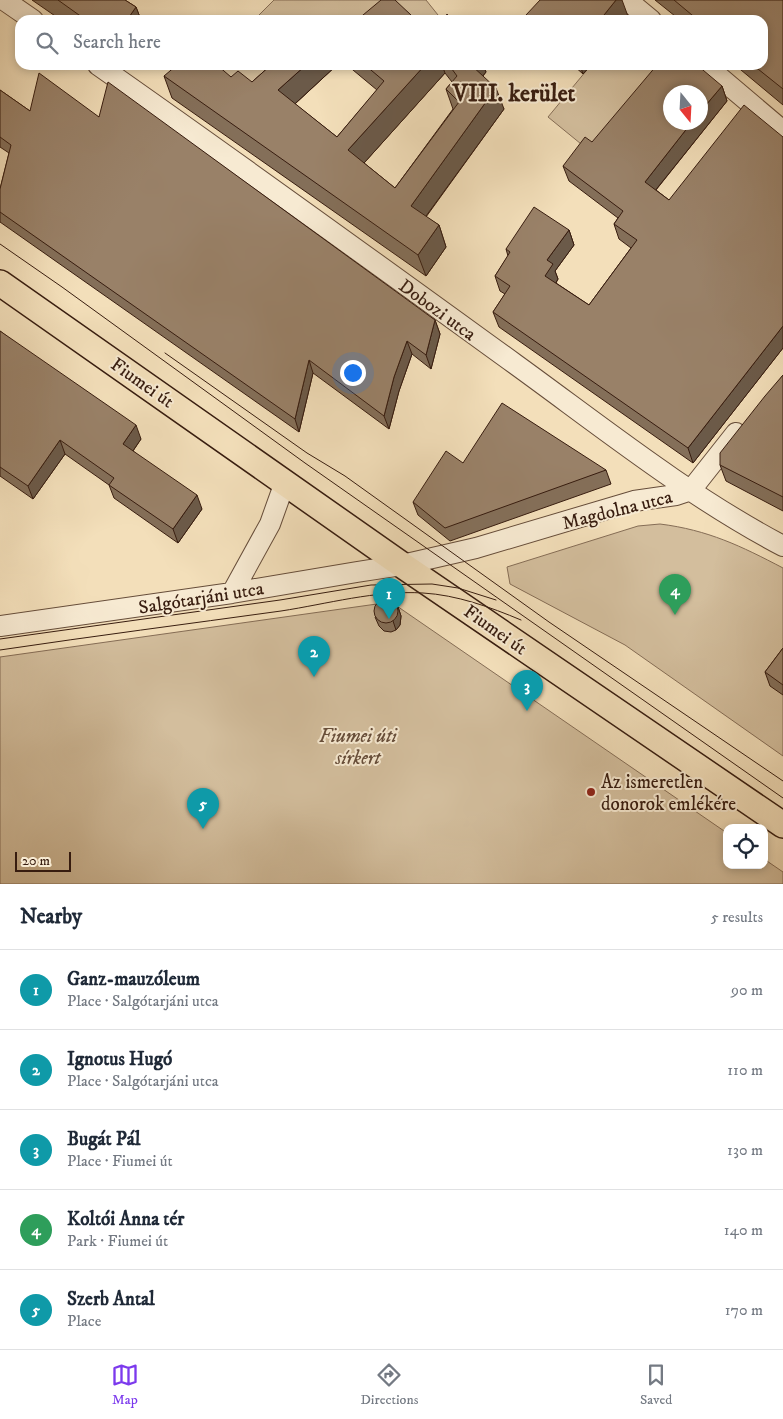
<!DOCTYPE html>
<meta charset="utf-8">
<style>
:root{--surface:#fff;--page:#f6f6f7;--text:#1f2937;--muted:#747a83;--line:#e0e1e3;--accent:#7c3aed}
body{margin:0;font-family:"IM FELL DW Pica",serif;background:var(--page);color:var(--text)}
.controls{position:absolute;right:15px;bottom:15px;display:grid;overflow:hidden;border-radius:10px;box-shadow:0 2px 8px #0003}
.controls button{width:45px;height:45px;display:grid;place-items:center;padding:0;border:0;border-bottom:1px solid var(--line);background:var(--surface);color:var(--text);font:25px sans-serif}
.compass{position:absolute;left:663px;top:85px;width:45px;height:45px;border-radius:50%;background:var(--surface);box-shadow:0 2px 8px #0003;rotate:162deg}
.scale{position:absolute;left:15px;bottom:12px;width:56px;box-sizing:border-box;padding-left:5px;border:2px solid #371c0f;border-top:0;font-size:14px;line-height:18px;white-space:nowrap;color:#371c0f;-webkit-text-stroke:4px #f7ead2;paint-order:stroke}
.you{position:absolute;left:352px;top:372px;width:18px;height:18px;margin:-12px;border:4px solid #fff;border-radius:50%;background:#1a73e8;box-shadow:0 0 0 8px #1a73e833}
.badge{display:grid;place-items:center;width:32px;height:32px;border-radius:50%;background:var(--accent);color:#fff;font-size:16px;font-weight:700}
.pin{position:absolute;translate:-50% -41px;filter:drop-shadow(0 1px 2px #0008)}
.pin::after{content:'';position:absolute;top:26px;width:18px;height:15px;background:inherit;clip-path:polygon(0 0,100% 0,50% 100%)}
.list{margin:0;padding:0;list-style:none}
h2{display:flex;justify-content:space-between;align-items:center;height:65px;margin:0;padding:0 20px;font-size:21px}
h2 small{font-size:16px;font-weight:400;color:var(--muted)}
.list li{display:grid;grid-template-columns:32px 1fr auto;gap:15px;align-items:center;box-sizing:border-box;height:80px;padding:0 20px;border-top:1px solid var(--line)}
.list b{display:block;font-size:19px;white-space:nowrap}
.list p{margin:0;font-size:16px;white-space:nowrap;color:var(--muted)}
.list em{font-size:16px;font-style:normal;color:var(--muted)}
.icon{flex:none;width:28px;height:28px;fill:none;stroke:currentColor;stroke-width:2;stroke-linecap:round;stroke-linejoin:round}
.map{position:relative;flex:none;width:783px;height:884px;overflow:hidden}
.search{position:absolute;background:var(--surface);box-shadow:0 2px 8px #0003;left:15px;right:15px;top:15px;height:55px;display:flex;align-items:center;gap:12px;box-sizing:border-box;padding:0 18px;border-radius:15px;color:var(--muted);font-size:19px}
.sheet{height:465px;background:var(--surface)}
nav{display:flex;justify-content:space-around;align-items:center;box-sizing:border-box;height:70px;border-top:1px solid var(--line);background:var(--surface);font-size:14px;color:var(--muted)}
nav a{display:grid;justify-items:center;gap:2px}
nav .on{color:var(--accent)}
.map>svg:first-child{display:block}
</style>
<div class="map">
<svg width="783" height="884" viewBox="0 0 783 884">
<rect width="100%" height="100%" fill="#f3dfba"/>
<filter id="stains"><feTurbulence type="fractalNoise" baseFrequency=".004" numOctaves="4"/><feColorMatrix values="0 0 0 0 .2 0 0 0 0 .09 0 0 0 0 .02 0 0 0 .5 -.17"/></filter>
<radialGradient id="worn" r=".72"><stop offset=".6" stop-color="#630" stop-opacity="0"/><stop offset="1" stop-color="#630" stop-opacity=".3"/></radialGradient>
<path fill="#d3be9d" stroke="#856d56" d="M274 0H426L442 20H254Z
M208 65H303L260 104Z
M591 65H675L597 157 548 117Z
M660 524C708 530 741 546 783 568V756L625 645 510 584 507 567 638 526Z
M391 602 727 833V865H764V859L783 872V884H0V657Z"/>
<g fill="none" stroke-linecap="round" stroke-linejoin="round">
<g stroke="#664d3a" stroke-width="22">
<path id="minor" d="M4 0 33 20
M627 0 651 20
M98 65C238 163 377 264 515 364 602 427 688 496 783 546
M705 65 783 131
M232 593 270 524 285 482
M0 626 232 593 357 572 402 565 476 548 634 501 676 495 691 490 736 433"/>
</g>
<g stroke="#371c0f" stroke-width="28">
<path id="major" d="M0 283 402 565 783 825"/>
</g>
<use href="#minor" stroke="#f7ead2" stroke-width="20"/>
<use href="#major" stroke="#f3dfba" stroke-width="25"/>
<path stroke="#371c0f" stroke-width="1" d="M0 244 62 287 305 463 783 798
M165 353 307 453 345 476 549 622 783 781
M0 639 280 600 371 585 432 584 458 588 496 600
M0 650C94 636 187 624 281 611 327 604 376 590 423 593 457 595 490 607 521 620"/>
</g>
<path fill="#846f59" stroke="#371c0f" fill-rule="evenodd" d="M32 0H125L136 7 141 20H61Z
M655 0H783V105L735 65H763V20H680Z
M271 65H337L295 104 337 137 377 90 347 65H483L486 72 483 76 504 109 426 217 439 225 446 247 426 276 172 98 164 76 231 77 252 82ZM445 73 452 82 446 89 453 109 395 188 364 163Z
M573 65H591L583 74Z
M722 86 727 101 656 190 669 200 783 137V348L693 463 499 327 493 312 505 294 500 291 495 276 508 256 506 249 569 230 574 245 555 271 558 279 556 283 589 305 631 248 619 239 614 224 618 218 569 181 563 166 592 142Z
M0 90 30 111 99 117 435 320 440 334 431 369 412 354 399 391 389 429 313 373 299 432 0 222V189L9 153 0 147Z
M0 331 141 439 133 451 202 509 178 543 114 498 109 485 65 454 33 499 0 476Z
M783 375V511L726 481 720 465Z
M463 463 606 470 611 484 450 541 418 515 413 502Z
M398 607 401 616 400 625 396 630 391 632 384 631 379 626 375 617Z
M783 648V695L770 686 765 672Z"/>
<path fill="#6b5a49" stroke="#371c0f" d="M616 0H622L629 19 628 20H600Z
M136 7 141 20H127Z
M411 15 413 20H407Z
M306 65H337L286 112 278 90Z
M425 65H442L445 73 356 172 348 150Z
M469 65H483L486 72 476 84Z
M580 65H591L583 74Z
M722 86 727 101 650 197 645 182 692 122H700V112Z
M496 88 504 109 418 227 411 206Z
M439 225 446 247 426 276 418 255Z
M569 230 574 245 555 271 558 279 551 291 545 276 547 260Z
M435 320 440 334 431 369 426 355Z
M783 326V348L693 463 688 448Z
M407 341 412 354 399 391 389 429 384 416 394 377Z
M309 360 313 373 299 432 295 419Z
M136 425 141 439 128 458 123 444Z
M60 440 65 454 33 499 28 486Z
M197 495 202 509 178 543 173 529Z
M398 607 401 616 400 625 396 630 393 621Z"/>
<path fill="#998168" stroke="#371c0f" d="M58 0H125L136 7 127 20H86Z
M381 0H395L411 15 407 20H357Z
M540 0H616L600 20H531L526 15Z
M674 0H783V89L753 65H763V20H698Z
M447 14 452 20H443Z
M177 65H217L231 77 238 71 252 82 271 65H306L278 90 337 137 384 81 365 65H425L348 150 395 188 459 102 446 89 457 76 449 65H471L496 88 411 206 439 225 418 255 164 76Z
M657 65H697L722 86 700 112V92H670V122H692L645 182 669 200 744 105 783 137V326L688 448 493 312 510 286 495 276 510 252 506 249 534 207 569 230 547 260 553 264 545 276 589 305 637 240 614 224 623 211 563 166 585 137 592 142Z
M39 73 99 117 108 82 435 320 426 355 407 341 394 377 384 416 309 360 295 419 0 212V189L11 145 0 137V90L30 111Z
M0 331 136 425 123 444 197 495 173 529 109 485 114 478 60 440 28 486 0 467Z
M783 375V497L720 465V453L765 396Z
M502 403 606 470 445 528 413 502 446 451 463 463Z
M374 611a12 12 0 1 1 24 0a12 12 0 1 1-24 0Z
M783 648V685L765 672Z"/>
<circle fill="#8f2418" stroke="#f7ead2" stroke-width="2" cx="591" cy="792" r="5"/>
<g text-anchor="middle" stroke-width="4" stroke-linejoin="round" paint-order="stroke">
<g font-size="19" fill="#371c0f" stroke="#f7ead2">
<text transform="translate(438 309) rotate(36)" y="7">Dobozi utca</text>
<text transform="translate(143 382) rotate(35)" y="7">Fiumei út</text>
<text transform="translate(617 509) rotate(-14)" y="7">Magdolna utca</text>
<text transform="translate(201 597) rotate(-9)" y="7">Salgótarjáni utca</text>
<text transform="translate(496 629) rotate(35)" y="7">Fiumei út</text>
</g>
<g font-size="19" font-style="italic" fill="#664d3a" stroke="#f7ead2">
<text x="358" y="742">Fiumei úti<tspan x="358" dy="22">sírkert</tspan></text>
</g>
<g font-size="19" fill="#371c0f" stroke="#f7ead2" text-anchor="start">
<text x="601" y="788">Az ismeretlen<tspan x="601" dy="22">donorok emlékére</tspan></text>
</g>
<g font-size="24" font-weight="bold" fill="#371c0f" stroke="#f7ead2">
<text x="514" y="101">VIII. kerület</text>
</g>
</g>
<rect width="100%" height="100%" filter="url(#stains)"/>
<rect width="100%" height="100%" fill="url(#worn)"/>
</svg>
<div class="controls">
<button><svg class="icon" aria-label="locate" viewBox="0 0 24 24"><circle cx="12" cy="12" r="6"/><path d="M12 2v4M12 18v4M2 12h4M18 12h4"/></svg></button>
</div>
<svg class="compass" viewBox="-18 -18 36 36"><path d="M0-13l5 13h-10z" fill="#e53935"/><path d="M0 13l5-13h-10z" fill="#747a83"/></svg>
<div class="scale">20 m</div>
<div class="you"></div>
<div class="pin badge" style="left:389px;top:619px;background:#0f9aa8">1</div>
<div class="pin badge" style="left:314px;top:677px;background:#0f9aa8">2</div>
<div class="pin badge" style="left:527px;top:711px;background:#0f9aa8">3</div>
<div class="pin badge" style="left:675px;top:615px;background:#2e9e5b">4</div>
<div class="pin badge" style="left:203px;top:829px;background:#0f9aa8">5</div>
<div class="search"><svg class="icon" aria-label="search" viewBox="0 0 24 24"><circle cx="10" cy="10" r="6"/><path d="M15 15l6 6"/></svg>Search here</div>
</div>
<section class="sheet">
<h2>Nearby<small>5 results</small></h2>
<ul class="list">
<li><span class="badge" style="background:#0f9aa8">1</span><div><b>Ganz-mauzóleum</b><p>Place · Salgótarjáni utca</p></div><em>90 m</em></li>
<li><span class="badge" style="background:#0f9aa8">2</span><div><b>Ignotus Hugó</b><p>Place · Salgótarjáni utca</p></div><em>110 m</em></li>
<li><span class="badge" style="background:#0f9aa8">3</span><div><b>Bugát Pál</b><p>Place · Fiumei út</p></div><em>130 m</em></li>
<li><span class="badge" style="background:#2e9e5b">4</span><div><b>Koltói Anna tér</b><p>Park · Fiumei út</p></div><em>140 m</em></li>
<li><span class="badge" style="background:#0f9aa8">5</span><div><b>Szerb Antal</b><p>Place</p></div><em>170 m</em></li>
</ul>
</section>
<nav>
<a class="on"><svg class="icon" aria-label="map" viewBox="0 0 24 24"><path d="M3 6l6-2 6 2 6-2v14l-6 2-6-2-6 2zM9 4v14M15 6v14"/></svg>Map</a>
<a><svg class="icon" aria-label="directions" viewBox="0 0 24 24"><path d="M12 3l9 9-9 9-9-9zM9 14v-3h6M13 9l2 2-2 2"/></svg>Directions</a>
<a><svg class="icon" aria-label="saved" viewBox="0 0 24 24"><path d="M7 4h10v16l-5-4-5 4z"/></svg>Saved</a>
</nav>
